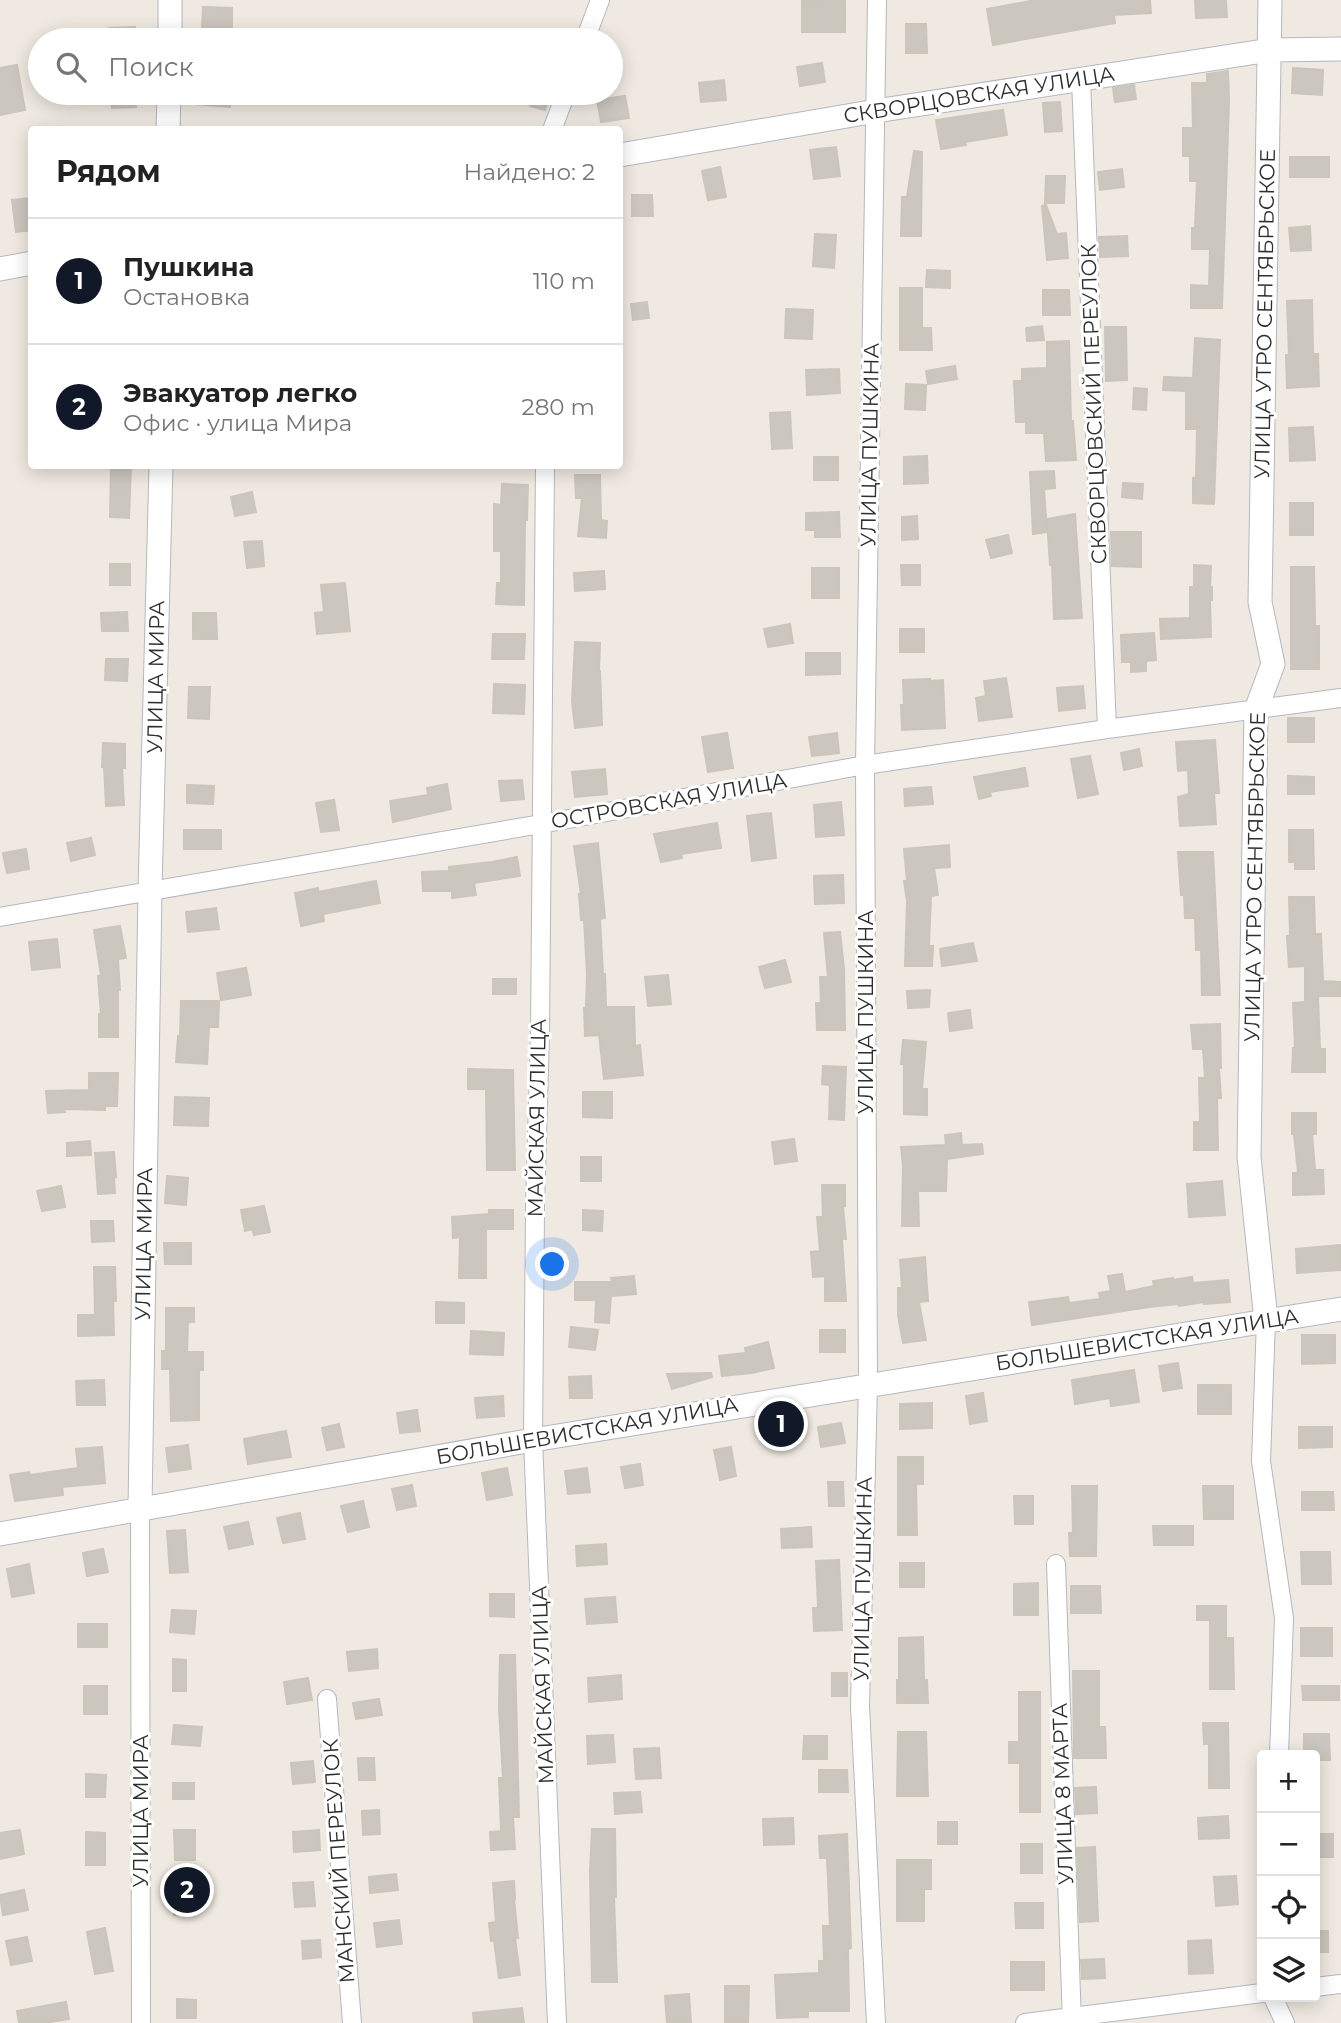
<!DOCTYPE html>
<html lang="ru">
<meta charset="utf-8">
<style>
:root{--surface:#fff;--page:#f6f6f6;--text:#222;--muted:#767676;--line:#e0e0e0;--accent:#111827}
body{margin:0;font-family:Montserrat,sans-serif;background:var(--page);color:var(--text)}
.controls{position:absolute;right:21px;bottom:21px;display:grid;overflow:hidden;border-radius:7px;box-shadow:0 4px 18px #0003}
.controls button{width:63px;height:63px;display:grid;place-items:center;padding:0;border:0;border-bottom:2px solid var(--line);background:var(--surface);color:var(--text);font:35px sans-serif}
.you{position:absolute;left:553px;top:1265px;width:24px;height:24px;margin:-18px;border:5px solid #fff;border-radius:50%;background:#1a73e8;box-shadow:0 0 0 10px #1a73e833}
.badge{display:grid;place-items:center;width:46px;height:46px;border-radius:50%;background:var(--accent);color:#fff;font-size:23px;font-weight:700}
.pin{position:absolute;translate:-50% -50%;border:4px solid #fff;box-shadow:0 2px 7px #0006}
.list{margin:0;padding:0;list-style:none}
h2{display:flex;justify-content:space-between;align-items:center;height:91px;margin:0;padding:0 28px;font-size:30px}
h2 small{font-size:23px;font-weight:400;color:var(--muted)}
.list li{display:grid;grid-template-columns:46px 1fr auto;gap:21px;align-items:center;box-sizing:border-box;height:126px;padding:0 28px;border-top:2px solid var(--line)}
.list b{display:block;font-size:26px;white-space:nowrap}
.list p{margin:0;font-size:23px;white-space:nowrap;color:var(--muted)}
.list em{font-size:23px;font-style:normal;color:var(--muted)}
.icon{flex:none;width:38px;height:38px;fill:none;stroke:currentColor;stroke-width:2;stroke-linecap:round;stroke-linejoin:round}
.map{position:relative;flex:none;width:1341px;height:2023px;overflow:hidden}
.search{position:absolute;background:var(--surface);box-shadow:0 4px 18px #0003;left:28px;top:28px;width:595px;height:77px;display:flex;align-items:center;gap:18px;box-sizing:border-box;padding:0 24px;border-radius:38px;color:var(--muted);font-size:26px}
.panel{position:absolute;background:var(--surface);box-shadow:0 4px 18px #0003;left:28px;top:126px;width:595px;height:343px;border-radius:7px}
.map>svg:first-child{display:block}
</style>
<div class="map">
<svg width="1341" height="2023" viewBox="0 0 1341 2023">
<rect width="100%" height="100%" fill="#efe9e1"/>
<path fill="#cbc7bf" stroke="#cbc5ba" stroke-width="2" d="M845 0V32H802V1Z
M1036 0H1150L1151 13 1114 15 1115 23 993 45 987 9Z
M1195 0H1226L1227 17 1196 18Z
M203 7 232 8V30L202 29Z
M906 24H926L927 53H906Z
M135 27V40H109V28Z
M822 63 825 82 800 86 797 67Z
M17 65 25 110 0 115V68Z
M1293 68 1323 70 1322 95 1292 93Z
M1228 71 1229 102 1222 308H1191V285L1209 286 1210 249H1192V228H1195L1197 181H1190V156H1183V128H1193L1192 83H1207V74Z
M724 80 726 100 701 102 699 83Z
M1134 85 1136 99 1115 102 1113 88Z
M111 93H135L136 107 112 108Z
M183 93H231L230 107 183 103Z
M534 93H550L545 110 530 106Z
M625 96 629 118 601 122 597 100Z
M1060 102 1062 131 1045 132 1043 103Z
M1003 110 1007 135 965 142 966 145 941 149 936 120Z
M836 147 840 176 814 179 810 150Z
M914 151 922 152 921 236H901L902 197H907Z
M1290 157H1329V177H1290Z
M720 167 726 197 708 200 702 171Z
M1122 169 1124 187 1100 190 1098 172Z
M1046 176H1065L1064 203H1045Z
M632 195H652L653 216H632Z
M32 198V230L16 232 12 200Z
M1046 205 1057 234 1066 233 1068 258 1047 260 1042 206Z
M1310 226 1311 250 1291 251 1289 228Z
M815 234 836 235 834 268 813 266Z
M1127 236 1128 256 1100 257 1099 237Z
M927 270 950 271V288L926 287Z
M900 288H922V328H931L932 350H900Z
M1043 290H1069L1070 315H1043Z
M1312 300 1313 354H1318L1319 386 1287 388 1286 355H1289L1287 301Z
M647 302 649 318 633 320 631 304Z
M786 309 813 310 812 339 785 338Z
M1042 326 1044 340 1027 341 1026 328Z
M1105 327H1126L1127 380 1106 381Z
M1195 338 1220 340 1214 504 1193 503V478H1196L1197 429H1186V391L1163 390 1164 377 1193 378Z
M1069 341 1071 421H1073L1076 460 1046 461 1044 433H1026V422H1016L1014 381H1022V369L1047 368V342Z
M955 366 957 379 928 384 926 371Z
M839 369 840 393 807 395 806 370Z
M906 384 926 385 925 410 905 409Z
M1134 388 1147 389 1146 410 1133 409Z
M790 412 792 448 772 449 770 413Z
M1313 427 1315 460 1290 461 1289 428Z
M927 456 928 483 904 484V457Z
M814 457H838V480H814Z
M111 466H131L129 518 110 517Z
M1054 471 1055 488 1044 489 1047 532 1033 534 1030 472Z
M575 475H600L601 520 607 521 606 538 578 536 582 498H576Z
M1123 483 1143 484 1142 499 1122 497Z
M502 484 528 485 527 520H525L524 605 496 604 497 583H501V551H494V504L501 505Z
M252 492 256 512 235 516 231 497Z
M1290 503H1313V535H1290Z
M839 512 840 537H815V530H806V513Z
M1075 514 1082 618 1054 619 1052 565H1050L1047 519Z
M917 516 918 539 902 540V517Z
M1111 532H1141V567L1112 566Z
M1008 535 1012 553 991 558 986 540Z
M262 541 264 566 247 568 244 542Z
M110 564H130V585H110Z
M901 565H920V585H902Z
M1194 565 1211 566 1210 587H1212V600H1210L1211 637 1161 639 1160 619 1190 618V587H1194Z
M1291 567H1314L1315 626H1319V669H1291Z
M812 568H839V598H812Z
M604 571 605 589 575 591 574 573Z
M345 583 350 631 317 634 315 613 324 612 321 585Z
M127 612 128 631H102L101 613Z
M193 613H216L217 639H193Z
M790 624 793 643 768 647 764 629Z
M900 629H924V652H900Z
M1154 633 1156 660 1146 661V671L1131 672V662H1122L1121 635Z
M493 634H525L524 659H492Z
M575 642 600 643 599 671H600L602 725 575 728 572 701Z
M806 653H840V674L806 675Z
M106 659H128L127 681 105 680Z
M1006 678 1012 717 979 721 976 698 986 696 984 681Z
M930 679V681L943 680 945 728 902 730 901 705H904L903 680Z
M494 684 525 685 524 714 493 713Z
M1083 686 1085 708 1059 711 1057 688Z
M189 687H210L209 719 188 718Z
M1288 718H1314V742H1288Z
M727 733 733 768 708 772 702 737Z
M837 733 839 753 812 756 809 737Z
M1215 740 1219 793H1214L1216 824 1180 826 1178 797 1189 794 1188 770 1178 771 1176 742Z
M103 743 125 744V768H122L124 805 106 806 104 767H102Z
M1139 749 1142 766 1124 770 1121 753Z
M1090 756 1098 794 1078 798 1071 759Z
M1025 768 1028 786 990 792 991 796 979 799 974 777Z
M605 769 607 794 575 797 572 772Z
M1288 776 1314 777V794H1288Z
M522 780 524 799 501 801 499 781Z
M447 784 451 809 393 822 390 801 428 795 427 788Z
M187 785 214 786 213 804 187 803Z
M931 787 933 804 905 806 904 789Z
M334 800 339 830 321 832 316 803Z
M841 802 844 835 816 837 814 805Z
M771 813 776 858 752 861 747 816Z
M717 823 721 848 681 854 682 858 661 862 654 834Z
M184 830H221V849H184Z
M1289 830H1313L1314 869H1295V862H1289Z
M91 838 95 855 71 861 67 843Z
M598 843 605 918 600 919 603 974H605L606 1007H634L635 1046 640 1045 643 1075 604 1079 599 1035 585 1036 584 1008H586L587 974 584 920H581L579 894H581L574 846Z
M949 845 950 867 934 868 938 895 931 896 929 946H933L932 966H905L907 901 904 881H907L904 849Z
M26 849 29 869 7 873 3 853Z
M1178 852H1213L1220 995H1202L1201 950H1196L1195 918H1185L1184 895H1181Z
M517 857 520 876 474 883 476 895 452 898V891H423L422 872 449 871V867L492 862Z
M843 875 844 903 815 904 814 876Z
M376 881 380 903 323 914 324 921 301 926 295 893 318 888V892Z
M1289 897H1314L1315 934H1321L1323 981 1341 982V996H1318L1320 1049H1325V1072H1292L1293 1048H1295L1293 1003 1305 1002V966L1289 967 1287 936H1290Z
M216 908 219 929 188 932 186 912Z
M120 926 126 958 118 959 120 990H118V1037H99V1014H101L98 976 101 975 94 930Z
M840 932 844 969 845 1030H817L816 1003H821L820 977H828L824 933Z
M57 939 60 967 32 970 29 942Z
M973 943 977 961 942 966 940 949Z
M785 960 791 982 765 988 759 967Z
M246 968 251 995 221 1000 217 973Z
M668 975 671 1004 648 1006 645 977Z
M493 979H516V994H493Z
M930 990 929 1007 908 1008 907 991Z
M181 1001H219L218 1027H209L207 1064 176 1062 178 1036 180 1037Z
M970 1010 972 1028 950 1031 948 1013Z
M1220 1024 1221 1068H1219L1221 1098H1217L1218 1150H1194V1122H1200L1199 1078H1205L1203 1049H1193L1191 1025Z
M903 1040 926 1042 922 1089H927V1115L904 1114V1064H901Z
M823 1066 846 1067 844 1120 829 1119 830 1085 822 1084Z
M468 1069 513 1070 515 1170H487L486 1089H468Z
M89 1073H118L117 1106H105V1110L64 1109 65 1112 48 1113 46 1091 89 1090Z
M583 1092H612V1118L583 1117Z
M175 1097 209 1098 208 1126 174 1125Z
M1292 1113H1316V1134H1312L1315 1170H1323L1324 1194 1293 1195V1173H1298L1294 1134H1292Z
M961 1133 962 1145 982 1144 983 1154 947 1159 946 1191H918L919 1226H902L903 1166 901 1147 946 1145 945 1135Z
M794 1139 797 1161 775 1164 772 1142Z
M90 1141 91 1155 67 1156V1143Z
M114 1152 116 1177H114L115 1193 98 1194 95 1153Z
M581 1157H601V1181H581Z
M167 1176 188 1178 186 1205 165 1203Z
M1222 1181 1225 1215 1189 1217 1187 1184Z
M822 1185H845V1206H843L846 1239H842L846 1301H825V1276L813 1277 811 1252 820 1251 817 1217H823Z
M61 1186 65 1207 42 1211 37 1191Z
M264 1206 270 1232 254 1235 252 1229 245 1231 241 1210Z
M489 1210H513V1229H486V1278H459L460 1237 453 1238 452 1217 489 1214Z
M583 1210 603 1211 602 1231 583 1230Z
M91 1221H113L114 1241 92 1242Z
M164 1243H191V1264H165Z
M1341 1245V1270L1297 1273 1296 1249Z
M925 1257 928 1301 919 1302 926 1340 903 1343 898 1315V1288H902L900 1260Z
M94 1267H115L116 1301H113L114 1335 78 1336V1315H95Z
M1122 1274 1125 1292 1154 1286 1153 1281 1173 1278V1280L1192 1277 1193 1283 1228 1280 1230 1302 1204 1304V1302L1179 1306 1178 1304 1149 1307 1032 1325 1029 1302 1068 1297 1069 1303 1100 1299 1099 1293 1111 1291 1108 1276Z
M634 1276 636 1294 611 1296 609 1323 595 1322 596 1300H575V1282H612L611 1278Z
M436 1302 464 1303V1323H436Z
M166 1308H194V1322H188L187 1352H203V1370H199V1420L171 1421 170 1369H162V1351H166Z
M571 1327 598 1330 595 1350 569 1347Z
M820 1330H845V1352H820Z
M471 1331 504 1333 503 1355 470 1354Z
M1302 1335H1335V1363L1302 1364Z
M768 1342 774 1368 752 1373 722 1376 719 1356 746 1353 745 1348Z
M1178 1363 1182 1388 1163 1391 1159 1366Z
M1134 1370 1139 1402 1111 1406 1110 1398 1075 1404 1072 1380Z
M711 1373 712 1377 672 1389 667 1374Z
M591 1376 592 1398H570L569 1377Z
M104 1380 105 1405H77L76 1381Z
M1198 1385H1231V1414H1198Z
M983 1393 987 1421 970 1424 966 1396Z
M503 1396 504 1416 477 1418 475 1398Z
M932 1403V1428L900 1429V1404Z
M417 1410 420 1431 400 1433 397 1413Z
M841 1423 845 1443 821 1447 818 1427Z
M339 1424 344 1447 327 1450 322 1428Z
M1299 1427H1332V1447L1299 1448Z
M286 1431 291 1457 248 1464 244 1439Z
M188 1445 191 1469 169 1472 166 1448Z
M102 1447 105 1483 62 1487 63 1495 15 1501 10 1475 29 1472 30 1475 78 1468 76 1449Z
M731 1447 736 1476 720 1480 714 1450Z
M898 1457H923V1484H916L917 1535H898Z
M640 1464 643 1485 625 1488 621 1467Z
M507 1468 512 1495 487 1500 482 1473Z
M587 1468 590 1492 568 1494 565 1471Z
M828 1482H843L844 1506H829Z
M412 1485 416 1506 397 1510 392 1489Z
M1072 1486H1097L1096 1556H1070L1069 1533H1073Z
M1203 1486H1233V1519H1204Z
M1302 1492H1333L1334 1510H1302Z
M1014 1496H1033V1524H1015Z
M363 1501 369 1527 348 1532 341 1506Z
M300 1513 305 1539 283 1543 277 1518Z
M248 1522 253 1544 229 1549 224 1527Z
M1153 1526H1193V1545H1154Z
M811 1527 812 1547 782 1548 781 1529Z
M185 1530 188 1572 170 1573 167 1531Z
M606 1544 607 1564 577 1566 576 1546Z
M103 1549 108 1572 87 1576 83 1553Z
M1301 1552H1330L1331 1584H1302Z
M839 1560 842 1630 814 1631 813 1608H818L816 1561Z
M900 1563H924V1587H900Z
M29 1564 34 1593 12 1597 7 1569Z
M1038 1583V1615H1014V1584Z
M1071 1586H1100L1101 1613H1071Z
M490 1594H514V1617L490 1616Z
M615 1597 617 1622 587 1624 585 1599Z
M1197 1606H1226V1638H1233L1234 1689H1210V1620H1197Z
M172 1610 196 1611 194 1634 170 1632Z
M78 1624H107V1647H78Z
M1301 1628H1332V1656H1301Z
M923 1637 924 1680H927L928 1703H897V1680H899V1638Z
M377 1649 378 1668 349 1671 347 1652Z
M500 1655H515L519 1817H513L515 1849 491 1850 490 1832 501 1831 499 1778H503L499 1708Z
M173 1659 186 1660V1691H173Z
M1073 1671H1099V1727H1105L1106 1758H1074Z
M832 1673H847V1696H832Z
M621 1675 622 1699 589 1702 588 1678Z
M308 1678 312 1700 287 1704 284 1682Z
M84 1686H107V1714H84Z
M1302 1686H1339V1700H1303Z
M1019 1692H1040V1812H1020V1763H1009V1742H1019Z
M379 1699 382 1715 356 1719 353 1703Z
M1203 1723H1228L1229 1788H1209V1744H1204Z
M174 1725 202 1727 200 1746 172 1744Z
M898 1732H926L928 1796H897Z
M1304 1734H1329L1330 1760H1315V1755H1304Z
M613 1735 615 1762 588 1764 587 1736Z
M804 1736H827V1759H803Z
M659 1748 661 1778 636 1779 634 1749Z
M358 1758H374L375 1780H359Z
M313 1761 315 1782 293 1784 291 1763Z
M819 1770H847L848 1792H819Z
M86 1774 106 1775 105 1797H86Z
M173 1783H194V1799H173Z
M1096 1787 1097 1813 1076 1814 1075 1788Z
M640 1792 642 1812 615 1814 614 1793Z
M379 1810 380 1834 363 1835 362 1811Z
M1228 1816 1229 1838 1199 1839 1198 1818Z
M793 1818 794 1844 764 1845 763 1819Z
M938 1822H957V1844H938Z
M592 1829H615L616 1897H614L617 1982H592L590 1872Z
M20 1830 24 1854 0 1859V1833Z
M174 1830H195V1860H175Z
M319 1830 320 1850 294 1852 293 1832Z
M86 1832 105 1833V1865H86Z
M847 1834 851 1948 848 1949 849 2011H808V2017L777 2018 775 1975 819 1973V1961H824L823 1926H830L827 1858H820L819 1836Z
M1315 1834H1333V1857H1315Z
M1021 1844H1042V1873H1021Z
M1095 1847 1098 1921 1080 1922 1077 1848Z
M897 1860H931V1889H924V1921H897Z
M396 1874 398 1890 370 1893 369 1877Z
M1236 1876 1238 1904 1216 1906 1214 1877Z
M514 1881 515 1899H514L518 1938H515L520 1975 499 1978 494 1940 491 1941 489 1923 496 1922 493 1883Z
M313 1882 315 1906 295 1907 293 1883Z
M174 1887H191L192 1914 174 1915Z
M24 1890 28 1910 3 1915 0 1895Z
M1015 1903H1043V1928H1016Z
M399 1920 402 1944 377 1947 374 1923Z
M105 1928 113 1971 95 1974 87 1932Z
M1315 1931H1328V1952H1315Z
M27 1937 32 1961 11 1965 6 1941Z
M320 1940 321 1957 303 1959 302 1941Z
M1211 1940 1213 1973 1189 1974 1188 1941Z
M1104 1959 1105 1978 1082 1979 1081 1960Z
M1011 1962H1044V1990H1011Z
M725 1986H749L748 2022H725Z
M689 1994 691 2023H667L665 1996Z
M177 1999 196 2000V2018H177Z
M66 2002 69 2019 44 2023H19L17 2011Z
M522 2008 524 2023H474L473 2013Z"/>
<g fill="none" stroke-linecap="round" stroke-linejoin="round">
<g stroke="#b4b7c1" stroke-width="20">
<path id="street" d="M585 40 600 0
M1081 79 1107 729
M552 130 566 93
M545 466 540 1034 535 1207 533 1440 557 2023
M0 917 541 824 865 765 1107 729 1341 698
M1266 1320 1261 1461 1284 1618 1279 1755
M140 1508 141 2023
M1056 1564 1072 2023
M327 1699 352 2023
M1315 1987 1341 1984
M1273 1997 1285 2023
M876 2023 860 1706 868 1385 865 765 877 0
M1025 2023 1262 1993"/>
</g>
<g stroke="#b4b7c1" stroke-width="25">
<path id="secondary" d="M170 40V0
M168 130 169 93
M620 155 876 111 1270 50 1341 49
M0 269 32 263
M1266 1320 1249 1157 1256 710 1273 664 1260 602 1270 0
M140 1508 150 890 161 466
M0 1534 533 1440 1341 1309"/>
</g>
<use href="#street" stroke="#fff" stroke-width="18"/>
<use href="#secondary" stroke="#fff" stroke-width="23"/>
</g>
<g text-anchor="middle" stroke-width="6" stroke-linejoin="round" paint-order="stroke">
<g font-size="21" fill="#2e2e2e" stroke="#fff">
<text transform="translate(979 95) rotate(-9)" y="7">СКВОРЦОВСКАЯ УЛИЦА</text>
<text transform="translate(1265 314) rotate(-89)" y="7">УЛИЦА УТРО СЕНТЯБРЬСКОЕ</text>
<text transform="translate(1094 404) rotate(-92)" y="7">СКВОРЦОВСКИЙ ПЕРЕУЛОК</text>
<text transform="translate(870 445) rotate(-89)" y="7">УЛИЦА ПУШКИНА</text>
<text transform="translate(156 677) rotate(-89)" y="7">УЛИЦА МИРА</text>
<text transform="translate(669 801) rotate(-10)" y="7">ОСТРОВСКАЯ УЛИЦА</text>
<text transform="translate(1255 877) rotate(-89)" y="7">УЛИЦА УТРО СЕНТЯБРЬСКОЕ</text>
<text transform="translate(866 1012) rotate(-90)" y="7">УЛИЦА ПУШКИНА</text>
<text transform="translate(537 1118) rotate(-89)" y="7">МАЙСКАЯ УЛИЦА</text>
<text transform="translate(144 1244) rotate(-89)" y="7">УЛИЦА МИРА</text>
<text transform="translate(1147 1340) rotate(-9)" y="7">БОЛЬШЕВИСТСКАЯ УЛИЦА</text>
<text transform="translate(587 1431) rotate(-10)" y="7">БОЛЬШЕВИСТСКАЯ УЛИЦА</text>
<text transform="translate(863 1579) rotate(-89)" y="7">УЛИЦА ПУШКИНА</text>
<text transform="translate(543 1685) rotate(-92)" y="7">МАЙСКАЯ УЛИЦА</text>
<text transform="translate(1063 1794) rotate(-92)" y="7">УЛИЦА 8 МАРТА</text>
<text transform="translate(141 1811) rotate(-90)" y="7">УЛИЦА МИРА</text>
<text transform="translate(339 1861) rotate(-94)" y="7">МАНСКИЙ ПЕРЕУЛОК</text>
</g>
</g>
</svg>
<div class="controls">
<button>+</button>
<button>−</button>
<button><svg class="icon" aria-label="locate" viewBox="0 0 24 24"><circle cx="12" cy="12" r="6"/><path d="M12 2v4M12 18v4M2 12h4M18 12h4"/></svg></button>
<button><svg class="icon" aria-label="layers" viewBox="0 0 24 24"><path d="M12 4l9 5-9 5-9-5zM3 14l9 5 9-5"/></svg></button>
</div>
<div class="you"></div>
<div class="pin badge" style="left:781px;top:1424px">1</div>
<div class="pin badge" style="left:187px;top:1890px">2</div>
<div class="search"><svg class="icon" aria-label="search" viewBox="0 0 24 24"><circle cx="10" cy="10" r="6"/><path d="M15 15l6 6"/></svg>Поиск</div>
<section class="panel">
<h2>Рядом<small>Найдено: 2</small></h2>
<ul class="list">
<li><span class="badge">1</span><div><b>Пушкина</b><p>Остановка</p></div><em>110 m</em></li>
<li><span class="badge">2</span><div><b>Эвакуатор легко</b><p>Офис · улица Мира</p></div><em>280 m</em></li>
</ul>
</section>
</div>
